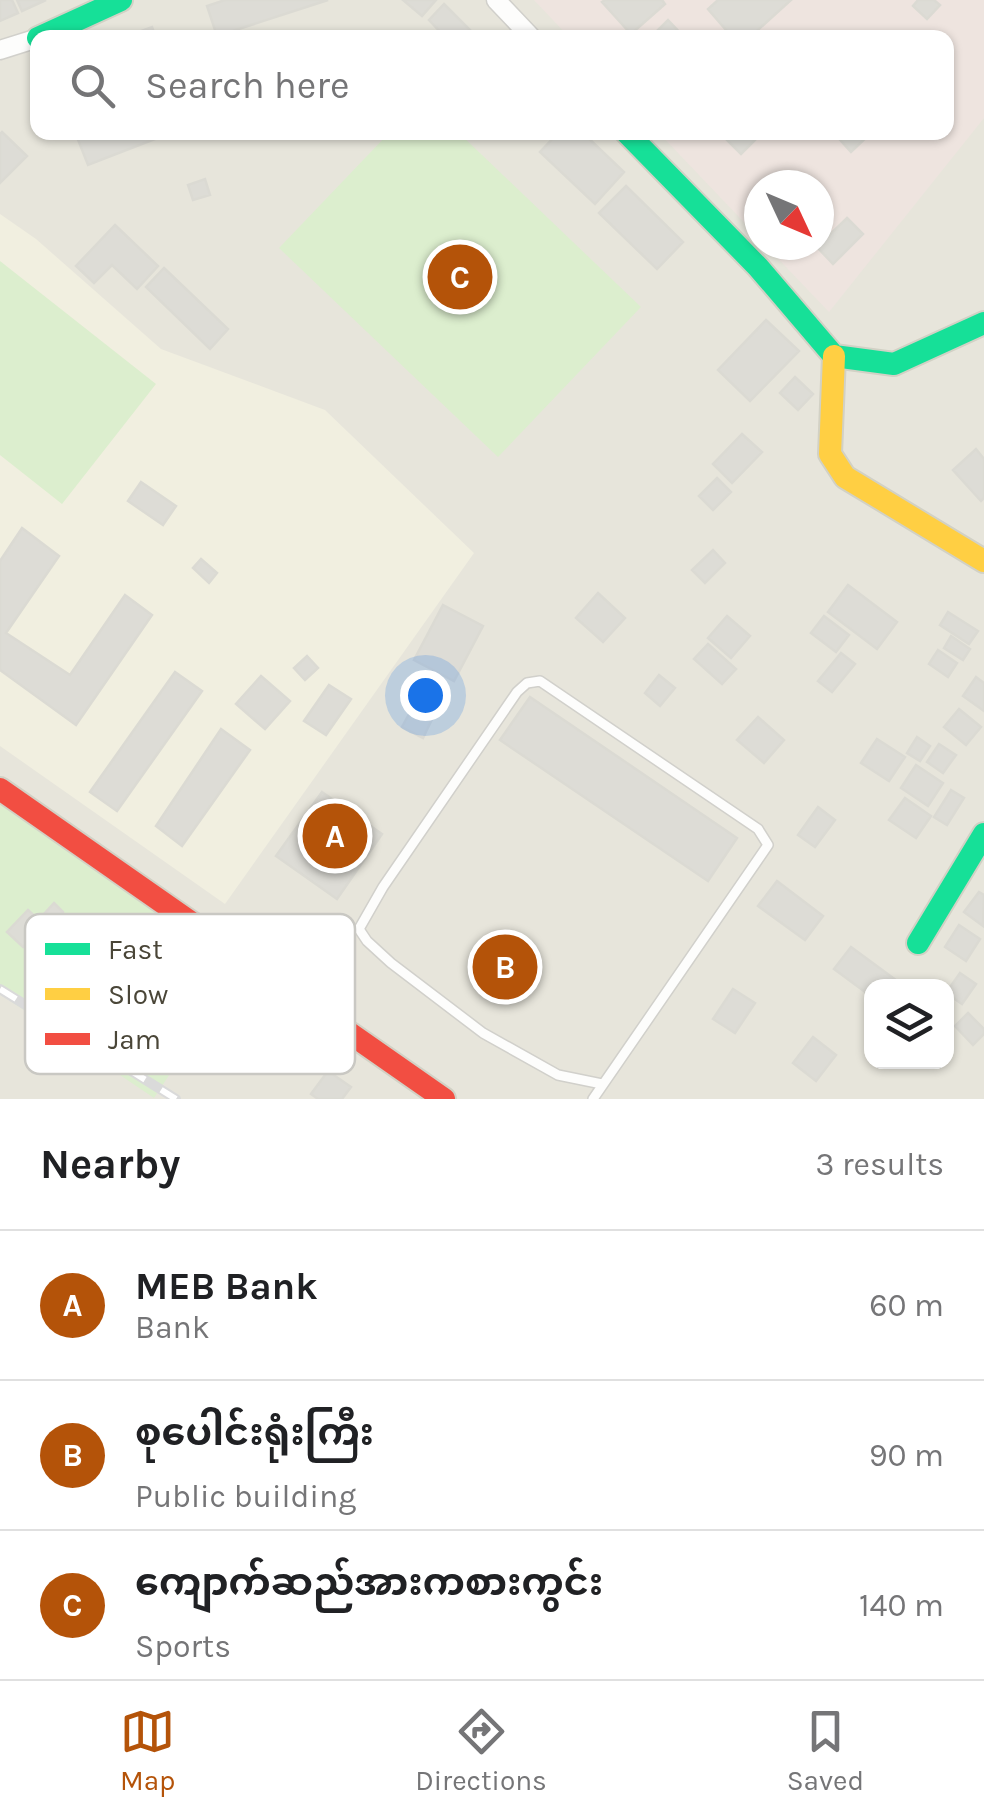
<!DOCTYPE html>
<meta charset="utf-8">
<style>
:root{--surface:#fff;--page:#f2f2f2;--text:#202124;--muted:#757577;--line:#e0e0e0;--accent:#b45309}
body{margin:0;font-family:Karla,"Noto Sans Myanmar",sans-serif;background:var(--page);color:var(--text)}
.controls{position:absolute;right:30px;bottom:30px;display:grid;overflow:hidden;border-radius:20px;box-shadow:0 2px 8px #0004}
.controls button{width:90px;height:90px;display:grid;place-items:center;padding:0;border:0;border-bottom:2px solid var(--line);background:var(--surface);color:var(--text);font:50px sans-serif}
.compass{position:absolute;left:744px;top:170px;width:90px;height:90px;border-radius:50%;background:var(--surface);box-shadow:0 2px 8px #0004;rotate:134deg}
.you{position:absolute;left:425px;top:695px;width:35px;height:35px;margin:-25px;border:8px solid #fff;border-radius:50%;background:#1a73e8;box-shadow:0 0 0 15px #1a73e833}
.badge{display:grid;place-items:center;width:65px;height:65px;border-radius:50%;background:var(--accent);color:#fff;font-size:32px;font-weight:700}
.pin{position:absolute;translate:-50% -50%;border:5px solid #fff;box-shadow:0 2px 10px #0006}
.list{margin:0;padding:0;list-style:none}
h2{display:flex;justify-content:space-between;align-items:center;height:130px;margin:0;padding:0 40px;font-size:42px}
h2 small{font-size:32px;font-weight:400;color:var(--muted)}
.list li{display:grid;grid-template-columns:65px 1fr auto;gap:30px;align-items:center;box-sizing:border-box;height:150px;padding:0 40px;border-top:2px solid var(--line)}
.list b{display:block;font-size:38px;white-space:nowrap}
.list p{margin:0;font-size:32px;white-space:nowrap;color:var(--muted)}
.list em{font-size:32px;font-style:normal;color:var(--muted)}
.icon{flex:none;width:55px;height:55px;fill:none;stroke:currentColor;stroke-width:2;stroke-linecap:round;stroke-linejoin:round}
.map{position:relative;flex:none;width:984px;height:1099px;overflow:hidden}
.search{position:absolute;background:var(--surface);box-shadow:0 2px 8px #0004;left:30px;right:30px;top:30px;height:110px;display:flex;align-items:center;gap:25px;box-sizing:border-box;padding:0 35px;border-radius:20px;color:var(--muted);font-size:38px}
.sheet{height:580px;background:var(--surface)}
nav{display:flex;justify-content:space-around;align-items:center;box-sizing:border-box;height:140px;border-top:2px solid var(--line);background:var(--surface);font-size:28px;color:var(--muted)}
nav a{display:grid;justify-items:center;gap:5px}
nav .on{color:var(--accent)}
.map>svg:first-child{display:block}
</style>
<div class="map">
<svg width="984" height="1099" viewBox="0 0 984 1099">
<rect width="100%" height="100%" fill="#f3f3ee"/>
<path fill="#e7e5db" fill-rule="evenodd" d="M0 0H984V1099H0ZM38 38H946V132H38ZM759 185H819V245H759ZM872 986H946V1062H872Z"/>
<path fill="#f1efe0" d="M0 214 36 239 161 349 325 410 474 553 225 904 0 746Z"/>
<path fill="#eee4df" d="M534 0H984V118L829 312 765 245H819V185H759V238L659 133 946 132V38L569 37Z"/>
<path fill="#dceece" d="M389 133H459L641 307 498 457 279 248Z
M0 261 156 384 62 504 0 455Z
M0 787 244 962 154 1098 0 994Z"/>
<path fill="#dddcd6" stroke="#dbdad3" stroke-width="2.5" d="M0 0H12L18 13 0 21Z
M17 0H46L22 11Z
M225 0H328L217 36 207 6Z
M403 0H436L422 16Z
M605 0H662L665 4 631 34 602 2Z
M718 0H791L749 38H733L708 9Z
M918 0H934L940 5 927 19 913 6Z
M444 4 477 37 476 38H446L429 20Z
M668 20 685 38 653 35Z
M152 27 156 38H122Z
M2 132 27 156 0 183V134Z
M75 132H173L88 165Z
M559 132H582L624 172 595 204 540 152Z
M719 132H749L756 139 741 154Z
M833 132H872L851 152Z
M205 179 210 195 193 200 188 185Z
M626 186 683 242 657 269 599 213Z
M847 218 863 234 833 264 817 247Z
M115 225 158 266 137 289 112 265 94 283 76 266Z
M164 268 228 329 210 349 146 287Z
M766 320 799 351 750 401 718 370Z
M795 377 813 394 798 410 780 393Z
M742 434 762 452 732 483 713 464Z
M976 449 984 459V498L981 501 953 470Z
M717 478 731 492 713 510 699 496Z
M141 482 176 506 163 525 128 501Z
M22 528 59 556 6 633 70 675 125 595 152 615 76 725 0 670V561Z
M713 550 725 563 705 583 692 570Z
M201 559 217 573 209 583 193 568Z
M848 585 897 622 877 649 828 612Z
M598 593 625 618 603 642 576 618Z
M443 605 483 626 454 681 414 660Z
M948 612 978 631 969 644 940 625Z
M727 616 750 636 731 658 708 638Z
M824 616 849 635 836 652 811 633Z
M951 636 970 649 963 660 944 648Z
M708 644 736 669 722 684 694 659Z
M938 650 957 663 948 677 929 664Z
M841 653 855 664 832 692 818 681Z
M307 656 318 668 305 680 294 668Z
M175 672 202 691 117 811 90 792Z
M659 675 675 688 660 706 645 693Z
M261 676 290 701 265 729 236 704Z
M976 677 984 683V711L963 696Z
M329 685 351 699 326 735 304 721Z
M530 697 737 838 708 881 500 740Z
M413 707 433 717 423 738 402 727Z
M959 709 981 727 966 745 944 727Z
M758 717 784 740 764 763 737 740Z
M221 729 250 750 182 846 156 826Z
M917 737 930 746 920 761 907 753Z
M877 739 905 757 889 781 861 763Z
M939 744 956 755 943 773 927 762Z
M916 765 943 783 928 806 901 788Z
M951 790 964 798 947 825 934 817Z
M322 792 382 834 337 899 276 856Z
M905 798 931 816 916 838 889 820Z
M818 807 835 820 815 847 798 835Z
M777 881 823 916 805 940 758 906Z
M979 892 984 895 983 926 964 912Z
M54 903 63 912 54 921 45 913Z
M28 910 44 925 23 947 7 932Z
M959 925 980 939 966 961 945 947Z
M851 947 904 986H872V997L834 969Z
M960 973 976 984 962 1004 946 993Z
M733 989 755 1003 735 1033 713 1019Z
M968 1013 984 1029V1034L973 1045 955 1026Z
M813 1037 836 1055 816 1081 793 1063Z
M328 1071 351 1087 342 1099H318L311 1094Z"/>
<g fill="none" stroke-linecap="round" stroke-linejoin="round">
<g stroke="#d1d0cb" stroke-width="12">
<path id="lane" d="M593 1099 768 845 758 829 540 681 527 683 517 692 383 887 359 929 367 941 391 963 483 1033 558 1075 602 1084"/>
</g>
<g stroke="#d1d0cb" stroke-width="21">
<path id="street" d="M496 0 532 38
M0 50 38 38"/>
</g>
<g stroke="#d2d1c5" stroke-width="26">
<path id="fast" d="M38 38 121 0
M626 132 758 267 834 356 894 364 984 323
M918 943 984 834"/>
</g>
<g stroke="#d2d1c5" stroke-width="26">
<path id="slow" d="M834 356 830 454 845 477 984 561"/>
</g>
<g stroke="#d2d1c5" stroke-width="26">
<path id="jam" d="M0 789 444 1099"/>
</g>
<use href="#lane" stroke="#fdfdfc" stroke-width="9"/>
<use href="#street" stroke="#fdfdfc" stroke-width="18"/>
<use href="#fast" stroke="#16e098" stroke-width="22"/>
<use href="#slow" stroke="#ffcf43" stroke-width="22"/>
<use href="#jam" stroke="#f24e42" stroke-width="22"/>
<g stroke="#dadada" stroke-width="10">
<path id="rail" d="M0 989 176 1099"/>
</g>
<use href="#rail" stroke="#fff" stroke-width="6" stroke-dasharray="19" stroke-linecap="butt"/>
</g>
<rect x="25" y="914" width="330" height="160" rx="15" fill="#fff" stroke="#c9c8c3" stroke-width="2.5"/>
<rect x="45" y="943" width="45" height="12" fill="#16e098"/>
<rect x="45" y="988" width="45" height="12" fill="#ffcf43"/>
<rect x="45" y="1033" width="45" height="12" fill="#f24e42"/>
<g font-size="28" fill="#4a4638">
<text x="108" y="959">Fast</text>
<text x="108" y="1004">Slow</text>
<text x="108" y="1049">Jam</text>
</g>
</svg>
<div class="controls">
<button><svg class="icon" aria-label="layers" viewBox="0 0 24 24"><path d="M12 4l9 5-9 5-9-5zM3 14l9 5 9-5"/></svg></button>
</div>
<svg class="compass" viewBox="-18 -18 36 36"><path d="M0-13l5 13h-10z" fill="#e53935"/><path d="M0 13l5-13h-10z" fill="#757577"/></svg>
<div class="you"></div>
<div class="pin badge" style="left:335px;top:836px">A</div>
<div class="pin badge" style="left:505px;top:967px">B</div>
<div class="pin badge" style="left:460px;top:277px">C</div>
<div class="search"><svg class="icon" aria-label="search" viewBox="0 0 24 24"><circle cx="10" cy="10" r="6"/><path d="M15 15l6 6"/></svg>Search here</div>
</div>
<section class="sheet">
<h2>Nearby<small>3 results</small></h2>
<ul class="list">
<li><span class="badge">A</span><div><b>MEB Bank</b><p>Bank</p></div><em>60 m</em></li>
<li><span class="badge">B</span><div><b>စုပေါင်းရုံးကြီး</b><p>Public building</p></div><em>90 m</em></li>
<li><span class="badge">C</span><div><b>ကျောက်ဆည်အားကစားကွင်း</b><p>Sports</p></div><em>140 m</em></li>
</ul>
</section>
<nav>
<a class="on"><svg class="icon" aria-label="map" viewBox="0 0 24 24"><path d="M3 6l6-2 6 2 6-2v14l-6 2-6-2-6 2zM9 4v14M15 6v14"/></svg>Map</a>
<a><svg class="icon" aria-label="directions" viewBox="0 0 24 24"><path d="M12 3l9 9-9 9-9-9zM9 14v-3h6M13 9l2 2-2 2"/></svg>Directions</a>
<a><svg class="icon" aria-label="saved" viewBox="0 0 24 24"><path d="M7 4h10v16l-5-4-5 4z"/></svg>Saved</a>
</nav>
